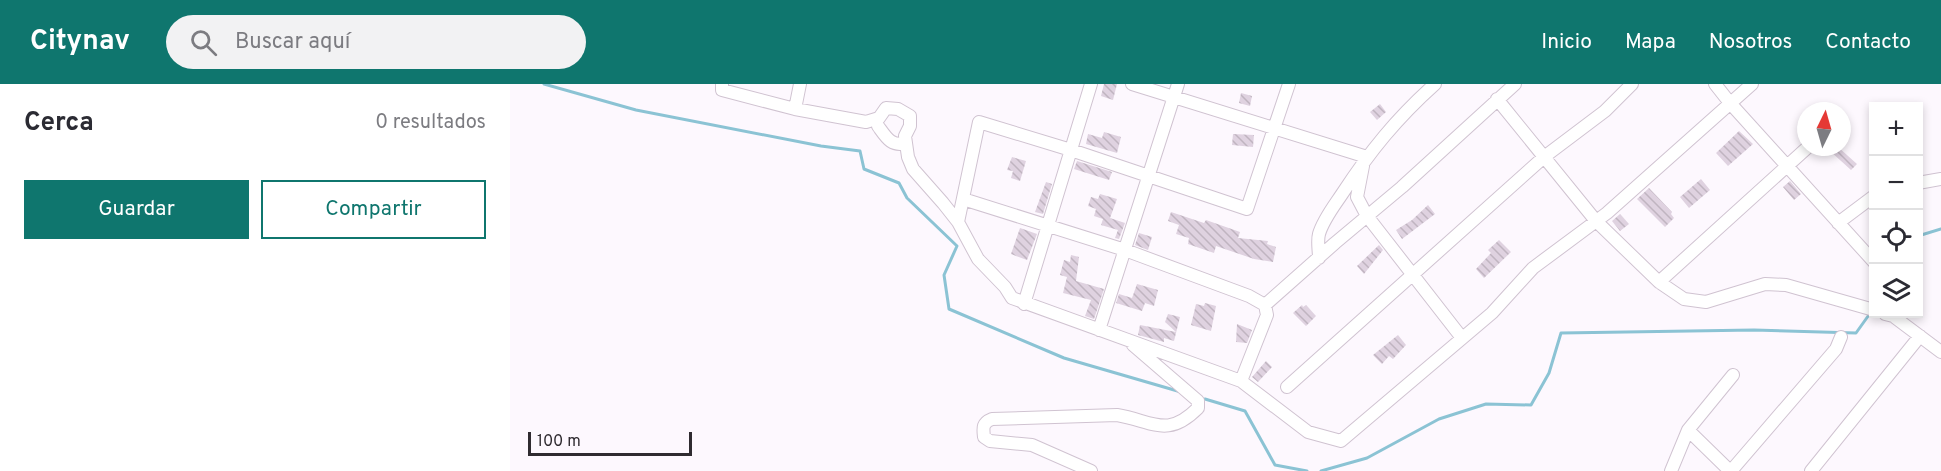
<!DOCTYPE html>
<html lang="es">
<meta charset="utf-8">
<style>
:root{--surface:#fff;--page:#f2f2f3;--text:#2b2b33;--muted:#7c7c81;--line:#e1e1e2;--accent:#0f766e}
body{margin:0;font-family:Overpass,sans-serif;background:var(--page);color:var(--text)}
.controls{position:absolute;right:18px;top:18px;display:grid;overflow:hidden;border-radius:0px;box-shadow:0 3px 9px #0003}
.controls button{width:54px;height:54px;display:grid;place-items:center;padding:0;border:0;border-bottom:2px solid var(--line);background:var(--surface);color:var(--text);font:30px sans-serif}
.compass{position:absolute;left:1287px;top:18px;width:54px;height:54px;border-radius:50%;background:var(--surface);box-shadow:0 3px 9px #0003;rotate:5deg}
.scale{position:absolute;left:18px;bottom:15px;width:164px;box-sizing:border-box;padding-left:6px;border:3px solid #2f2b30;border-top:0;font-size:16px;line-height:21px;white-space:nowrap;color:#2f2b30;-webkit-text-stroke:4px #fdf8fe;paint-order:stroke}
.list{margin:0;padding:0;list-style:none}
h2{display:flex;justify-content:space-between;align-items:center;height:78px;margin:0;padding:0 24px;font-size:26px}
h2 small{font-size:20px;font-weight:400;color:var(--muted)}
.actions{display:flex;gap:12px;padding:18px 24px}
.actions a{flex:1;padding:14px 0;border:2px solid var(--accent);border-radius:0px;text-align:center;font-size:21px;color:var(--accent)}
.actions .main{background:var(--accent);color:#fff}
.icon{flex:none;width:33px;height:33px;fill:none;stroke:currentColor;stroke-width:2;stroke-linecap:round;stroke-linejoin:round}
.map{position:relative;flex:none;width:1431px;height:387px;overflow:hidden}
header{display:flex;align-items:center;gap:36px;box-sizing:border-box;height:84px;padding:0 30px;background:var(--accent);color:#fff}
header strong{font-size:28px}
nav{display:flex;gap:33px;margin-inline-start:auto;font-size:21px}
.search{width:420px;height:54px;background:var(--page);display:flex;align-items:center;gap:15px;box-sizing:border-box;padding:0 21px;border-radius:33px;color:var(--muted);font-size:22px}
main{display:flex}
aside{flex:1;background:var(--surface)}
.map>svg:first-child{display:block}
</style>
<header>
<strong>Citynav</strong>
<div class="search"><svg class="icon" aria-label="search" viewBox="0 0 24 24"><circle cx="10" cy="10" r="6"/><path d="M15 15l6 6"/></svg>Buscar aquí</div>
<nav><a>Inicio</a><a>Mapa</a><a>Nosotros</a><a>Contacto</a></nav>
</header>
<main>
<aside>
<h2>Cerca<small>0 resultados</small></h2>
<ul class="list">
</ul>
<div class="actions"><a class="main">Guardar</a><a>Compartir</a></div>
</aside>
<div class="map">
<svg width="1431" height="387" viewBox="0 0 1431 387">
<defs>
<pattern id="building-back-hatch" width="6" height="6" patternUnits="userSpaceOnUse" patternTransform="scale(1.5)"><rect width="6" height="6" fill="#dfd2e0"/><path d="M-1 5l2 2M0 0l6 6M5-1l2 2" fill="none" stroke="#c0b4c0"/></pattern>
</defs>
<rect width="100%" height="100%" fill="#fdf8fe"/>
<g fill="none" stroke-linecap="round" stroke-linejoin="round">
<path stroke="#8bc3d4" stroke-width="3" d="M34 0 126 26 311 62 350 67 354 85 389 99 397 114 447 162 434 191 439 225 554 274 671 308
M1408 152 1431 145
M695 315 735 327 765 381 797 387
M811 387 857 374 929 335 976 320 1021 321 1039 289 1051 249 1244 246 1346 249 1361 228"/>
</g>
<path fill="url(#building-back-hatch)" d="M594 0H607L603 16 591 12Z
M731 9 742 12 740 22 729 19Z
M870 20 876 28 867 36 860 28Z
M1229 47 1243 60 1218 82 1206 69Z
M594 48 611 53 607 69 576 60 578 50 592 54Z
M723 50 744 51 743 63 722 61Z
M1324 63H1328L1347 80 1341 86 1320 67Z
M502 73 516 77 510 97 501 94 503 87 497 86Z
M567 77 602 88 599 96 564 85Z
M1191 95 1200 106 1179 124 1170 113Z
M1280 97 1291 110 1284 116 1273 103Z
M536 98 542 100 533 130 525 128Z
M1139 104 1162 128 1161 130 1164 134 1155 143 1127 115Z
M590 110 607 115 600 134 615 139 609 155 605 154 608 146 591 141 593 135 584 132 586 125 578 122 581 113 588 115Z
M918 121 925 130 892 155 886 146 902 136Z
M661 128 694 139 696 136 730 148 728 154 758 157 757 160 766 163 763 178 744 175 706 162 704 169 678 160 679 154 666 150 669 141 658 137Z
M1110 130 1119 140 1110 147 1102 137Z
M510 144 527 150 517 176 501 170Z
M629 149 642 153 638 166 625 161Z
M989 156 1001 168 974 194 966 185 981 169 978 166Z
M869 161 873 166 854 190 847 182Z
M561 171 569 173 566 197 594 205 584 235 575 232 581 216 553 209 557 193 550 191 554 176 560 178Z
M627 200 648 206 644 222 635 219 632 227 606 219 609 210 622 214Z
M695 219 706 222 701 247 681 241 686 220 694 222Z
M792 221 793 223 796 221 806 232 796 242 783 229Z
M658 230 670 233 664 257 654 254V258L628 251 630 241 666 248 655 238Z
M727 240 742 246 737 259 726 258Z
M888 251 896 261 883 275 879 272 872 280 863 271Z
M756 277 762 283 748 298 742 293Z"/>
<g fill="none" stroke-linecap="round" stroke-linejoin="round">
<g stroke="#d0c3d1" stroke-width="14">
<path id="minor" d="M212 0V6L285 25 356 38 369 34 376 24 388 25 400 32V42L395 52 398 73 403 85 433 119 448 138 468 175 495 203 502 214 731 297 798 348 831 357 982 229 1023 184 1097 129 1242 0
M622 0 857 73
M1205 0 1220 19 1364 178
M987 15 1086 137 1149 198 1174 215 1196 218 1255 200 1276 201 1364 226
M285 25 290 0
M368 42C376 53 381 63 396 59
M853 82 847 113 857 132 952 254
M1408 99 1431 95
M453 115 615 166 739 212 755 221 757 231 731 297
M448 138 469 38 561 66 737 125 779 0
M1328 139 1364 112
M809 174C809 167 807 157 809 150 813 136 824 122 832 110 860 67 887 34 925 0
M1149 198 1298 63
M514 220 581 0
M755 221 825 159 892 103 1005 0
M1375 230 1383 232 1431 268
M589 246 668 0
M777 303 1034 73 1095 27 1122 0
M1178 346 1220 387
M581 387 522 361 480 357 474 353C473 344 472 339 482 335L607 331C643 337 657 355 688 324V317L623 261
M1161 387 1178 346 1223 291
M1221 387 1326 265 1331 253
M1301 387 1410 252"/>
</g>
<use href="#minor" stroke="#fff" stroke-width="12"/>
</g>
</svg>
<div class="controls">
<button>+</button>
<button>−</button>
<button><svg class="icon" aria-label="locate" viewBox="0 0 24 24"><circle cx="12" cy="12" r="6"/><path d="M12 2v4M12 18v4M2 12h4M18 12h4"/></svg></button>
<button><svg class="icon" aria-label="layers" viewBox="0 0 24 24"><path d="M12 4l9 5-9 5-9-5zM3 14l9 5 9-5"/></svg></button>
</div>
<svg class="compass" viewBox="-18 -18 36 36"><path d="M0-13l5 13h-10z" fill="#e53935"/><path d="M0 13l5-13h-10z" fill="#7c7c81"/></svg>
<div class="scale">100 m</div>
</div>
</main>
